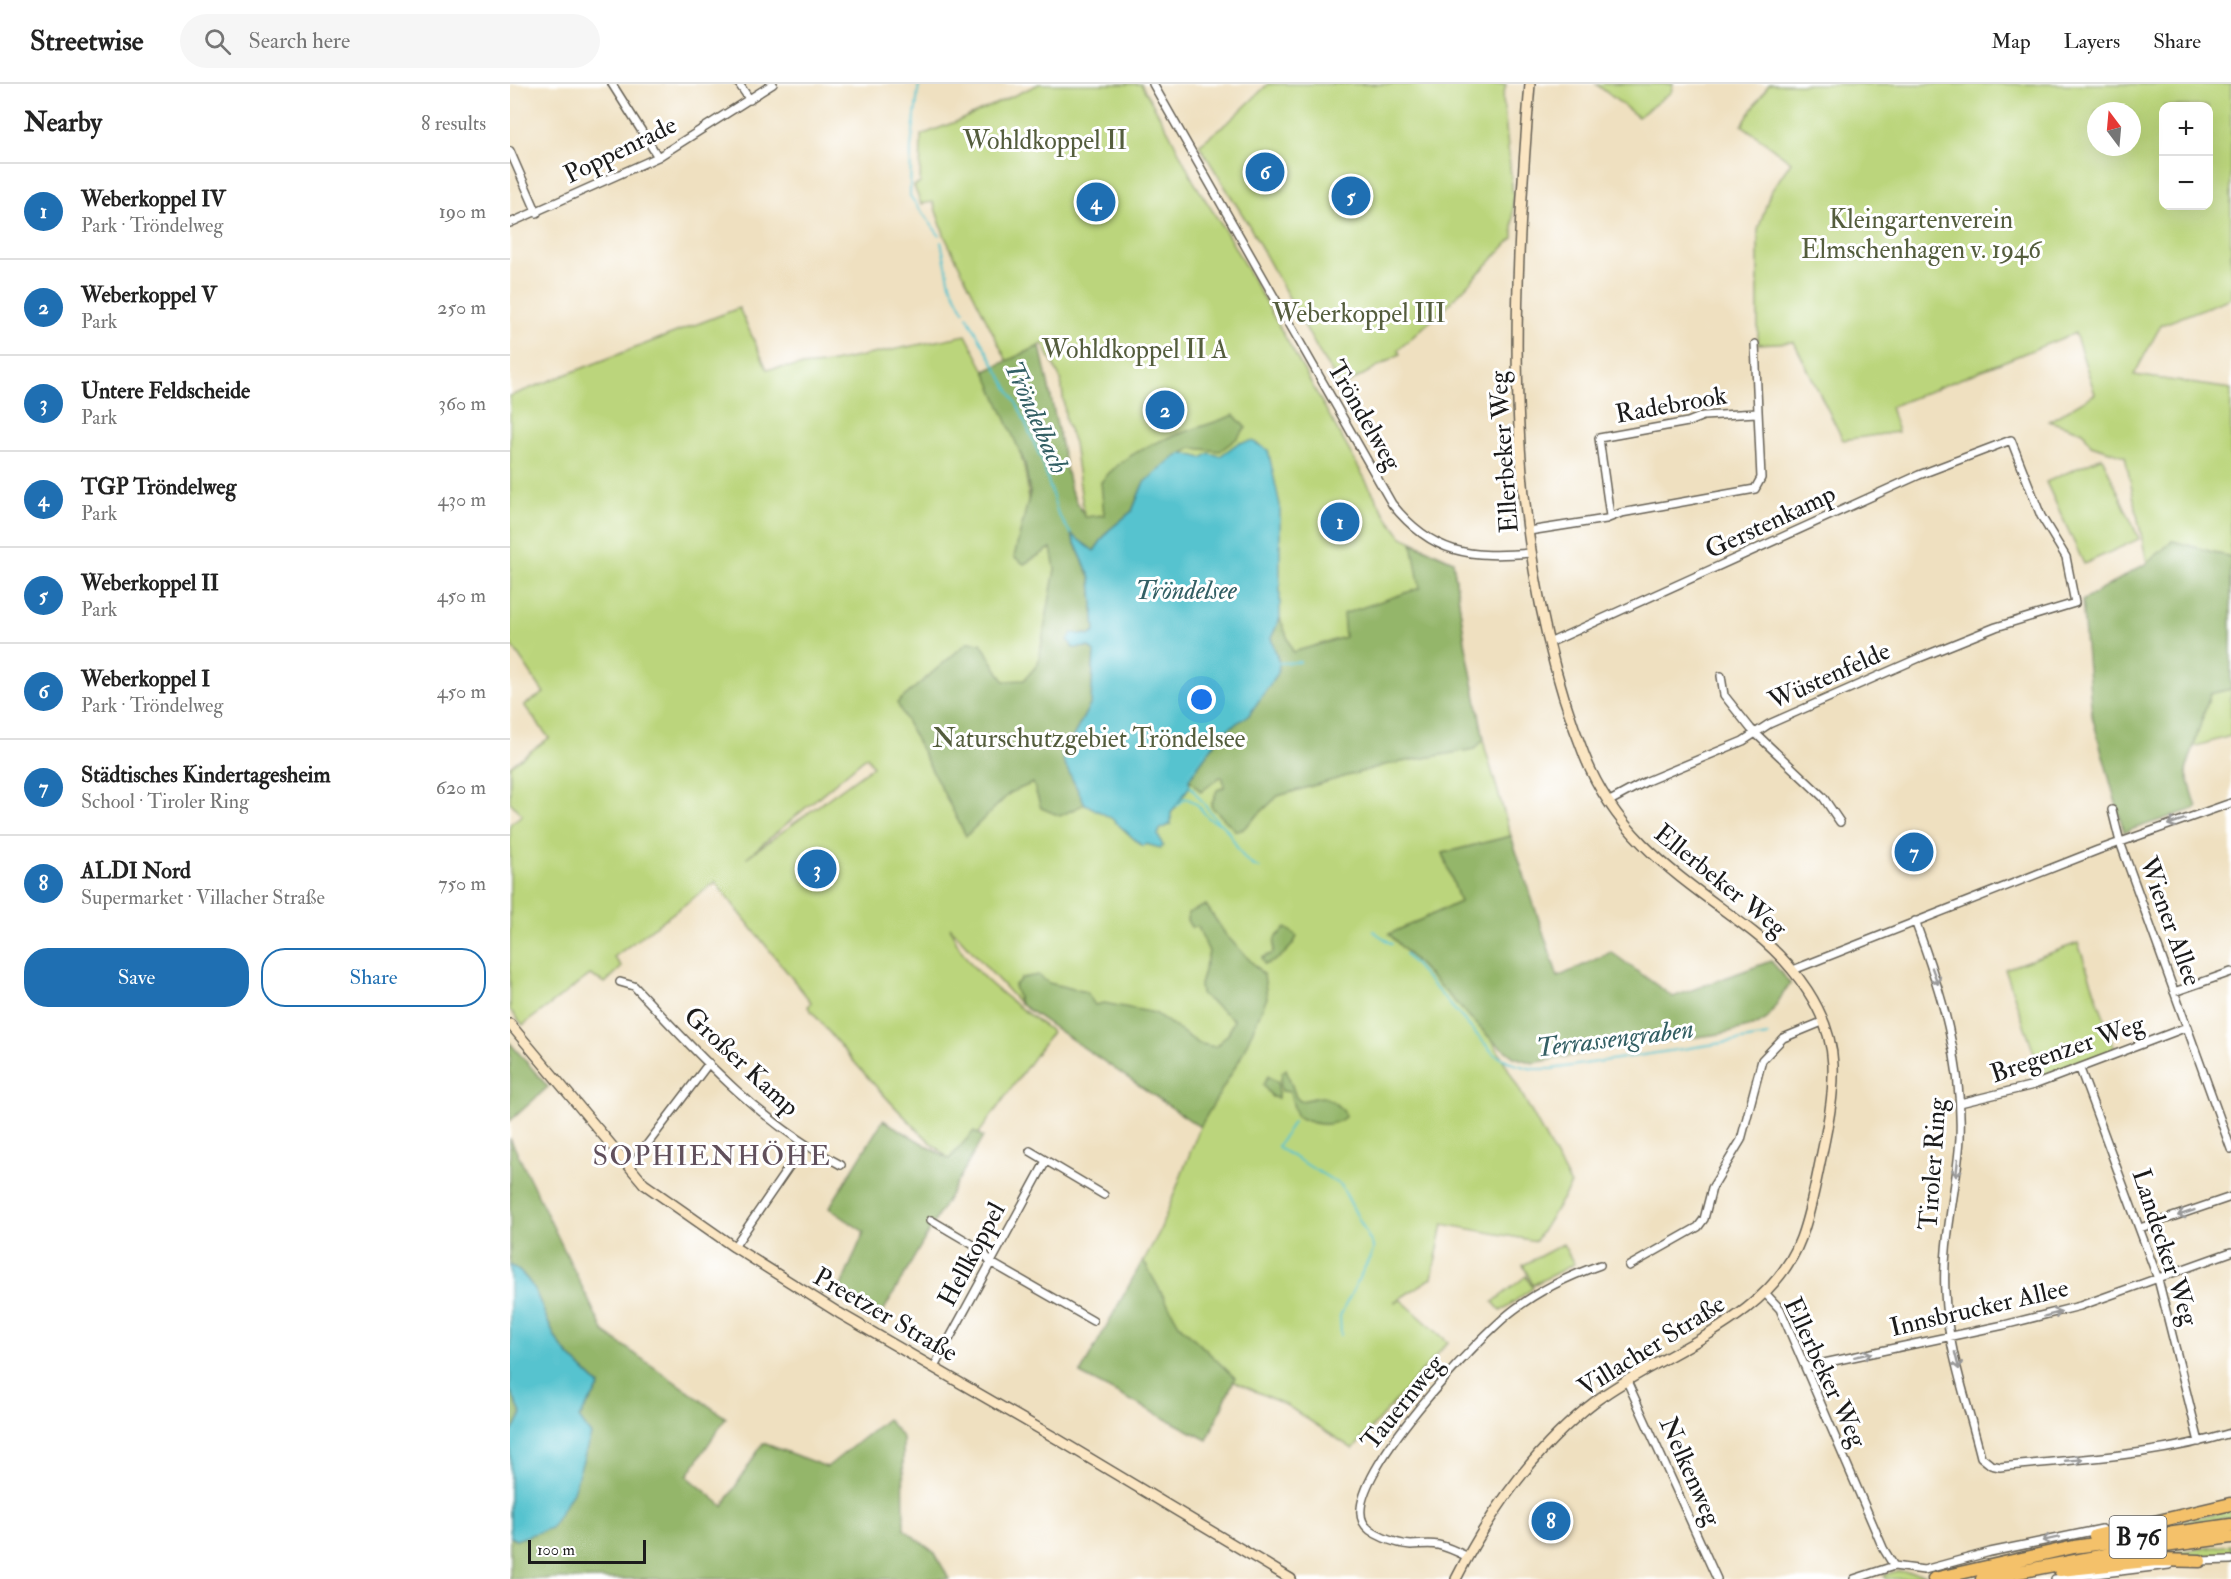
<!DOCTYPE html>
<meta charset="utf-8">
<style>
:root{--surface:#fff;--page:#f6f6f6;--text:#222;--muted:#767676;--line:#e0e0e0;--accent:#1f6fb2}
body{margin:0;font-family:"IM FELL Double Pica",serif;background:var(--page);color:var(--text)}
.controls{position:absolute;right:18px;top:18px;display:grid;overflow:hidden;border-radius:12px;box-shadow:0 6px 24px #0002}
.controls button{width:54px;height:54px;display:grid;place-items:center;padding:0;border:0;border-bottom:2px solid var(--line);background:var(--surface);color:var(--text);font:30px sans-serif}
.compass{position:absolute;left:1577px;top:18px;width:54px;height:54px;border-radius:50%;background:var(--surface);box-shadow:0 6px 24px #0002;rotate:344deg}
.scale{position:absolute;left:18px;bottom:15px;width:118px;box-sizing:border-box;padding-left:6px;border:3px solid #1c1c1c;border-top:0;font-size:16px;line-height:21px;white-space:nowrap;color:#1c1c1c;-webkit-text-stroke:4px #fff;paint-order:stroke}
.you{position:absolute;left:692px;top:616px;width:21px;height:21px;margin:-15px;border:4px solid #fff;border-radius:50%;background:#1a73e8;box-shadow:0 0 0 9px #1a73e833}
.badge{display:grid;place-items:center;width:39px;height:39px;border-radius:50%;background:var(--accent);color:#fff;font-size:20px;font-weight:700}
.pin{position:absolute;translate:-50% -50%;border:3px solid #fff;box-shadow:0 2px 6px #0006}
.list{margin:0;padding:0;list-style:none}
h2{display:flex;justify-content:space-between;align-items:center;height:78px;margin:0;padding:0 24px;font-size:26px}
h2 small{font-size:20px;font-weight:400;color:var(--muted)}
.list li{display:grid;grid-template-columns:39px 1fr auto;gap:18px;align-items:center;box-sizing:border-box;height:96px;padding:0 24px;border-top:2px solid var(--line)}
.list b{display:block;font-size:22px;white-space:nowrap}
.list p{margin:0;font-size:20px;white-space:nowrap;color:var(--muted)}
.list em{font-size:20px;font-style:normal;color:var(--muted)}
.actions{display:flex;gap:12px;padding:18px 24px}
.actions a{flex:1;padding:14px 0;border:2px solid var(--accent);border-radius:24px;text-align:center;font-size:21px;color:var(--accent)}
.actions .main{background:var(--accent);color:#fff}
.icon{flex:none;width:33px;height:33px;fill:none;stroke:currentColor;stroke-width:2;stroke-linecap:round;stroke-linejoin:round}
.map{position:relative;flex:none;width:1721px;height:1495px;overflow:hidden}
header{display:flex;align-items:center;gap:36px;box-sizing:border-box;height:84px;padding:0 30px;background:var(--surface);border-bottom:2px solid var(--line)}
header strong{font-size:28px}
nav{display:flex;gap:33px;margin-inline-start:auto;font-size:21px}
.search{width:420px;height:54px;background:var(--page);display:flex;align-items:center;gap:15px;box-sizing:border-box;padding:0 21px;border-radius:33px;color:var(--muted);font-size:22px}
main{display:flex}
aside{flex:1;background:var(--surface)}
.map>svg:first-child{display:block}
</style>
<header>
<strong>Streetwise</strong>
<div class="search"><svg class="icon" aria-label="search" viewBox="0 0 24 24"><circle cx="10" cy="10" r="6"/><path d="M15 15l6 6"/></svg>Search here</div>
<nav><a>Map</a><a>Layers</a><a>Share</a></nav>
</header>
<main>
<aside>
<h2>Nearby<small>8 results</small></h2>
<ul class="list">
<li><span class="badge">1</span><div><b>Weberkoppel IV</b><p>Park · Tröndelweg</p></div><em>190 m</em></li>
<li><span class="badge">2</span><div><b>Weberkoppel V</b><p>Park</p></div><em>250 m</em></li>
<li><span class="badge">3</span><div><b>Untere Feldscheide</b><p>Park</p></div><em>360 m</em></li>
<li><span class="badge">4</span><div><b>TGP Tröndelweg</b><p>Park</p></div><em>430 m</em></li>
<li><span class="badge">5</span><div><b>Weberkoppel II</b><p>Park</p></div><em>450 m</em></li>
<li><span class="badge">6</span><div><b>Weberkoppel I</b><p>Park · Tröndelweg</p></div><em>450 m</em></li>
<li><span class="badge">7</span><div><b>Städtisches Kindertagesheim</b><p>School · Tiroler Ring</p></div><em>620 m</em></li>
<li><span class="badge">8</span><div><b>ALDI Nord</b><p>Supermarket · Villacher Straße</p></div><em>750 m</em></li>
</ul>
<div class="actions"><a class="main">Save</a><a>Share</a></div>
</aside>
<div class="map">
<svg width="1721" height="1495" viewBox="0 0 1721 1495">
<rect width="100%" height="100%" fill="#fff"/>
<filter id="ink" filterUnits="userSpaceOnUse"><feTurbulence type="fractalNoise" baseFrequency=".0167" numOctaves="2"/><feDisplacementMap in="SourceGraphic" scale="12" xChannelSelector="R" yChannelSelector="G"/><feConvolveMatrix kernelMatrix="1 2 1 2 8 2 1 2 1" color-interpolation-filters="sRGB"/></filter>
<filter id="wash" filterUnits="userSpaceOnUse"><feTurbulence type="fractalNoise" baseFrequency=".008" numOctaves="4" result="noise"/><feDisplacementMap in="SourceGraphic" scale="24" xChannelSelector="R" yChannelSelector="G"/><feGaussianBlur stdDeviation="1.35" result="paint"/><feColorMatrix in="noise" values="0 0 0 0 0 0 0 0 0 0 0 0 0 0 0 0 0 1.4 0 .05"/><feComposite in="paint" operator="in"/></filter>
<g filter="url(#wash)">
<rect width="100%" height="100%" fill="#efe0c0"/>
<path fill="#bbd57b" stroke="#6c784c" stroke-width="1.5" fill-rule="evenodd" d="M529 0H631L659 48 684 98 716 148 876 432 892 453 943 477 955 558 975 664 1001 752 933 769 950 818 880 851 983 957 1061 1101 1026 1157 933 1140 922 1194 884 1218 891 1216 938 1258 843 1365 776 1321 723 1297 697 1356 570 1290 649 1149 690 1043 510 920 440 843C456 890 505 919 542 948L446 1081C391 1034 344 979 298 923L301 918 205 798 104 873 112 883 95 899 80 891 13 941 0 926V740L12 731 0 718V682L39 654 14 621 34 609 0 559V312L229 224 257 285 313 280 456 251C480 297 525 374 517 426L561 407 574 431 564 359 556 338 551 296 533 260 497 277 435 153 423 118 411 120 404 102 410 99 411 51 448 37ZM357 673 363 682 236 774 356 673Z
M758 0H996L993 14 1003 112V154L934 225 888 266 890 270 832 303 814 277 737 138 689 61 723 34Z
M1086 0H1163L1161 8 1128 33Z
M1259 0H1721V214L1651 241 1624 291 1721 305V473L1663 457 1637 479 1615 372 1581 361 1573 348 1539 337 1585 310 1565 249 1380 323 1388 348 1333 356 1284 258 1248 260V146L1260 109 1281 78 1232 41ZM1654 22H1698V122H1654ZM1586 27H1622V63H1586Z
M1592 373 1629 455 1574 480 1536 398Z
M1721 605V652L1683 663 1700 609Z
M1568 859 1606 968 1532 993 1495 885Z
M1053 1160 1064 1180 1023 1201 1013 1181Z
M1016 1192 1023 1204 991 1227 983 1218Z
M1721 1426V1433L1640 1444Z
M1721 1461V1470L1637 1475 1640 1471Z
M1387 1487 1417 1490 1398 1495H1376L1374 1491Z"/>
<path fill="#94b66b" stroke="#586944" stroke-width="1.5" d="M530 262 561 407 575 433 594 431 591 398C625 356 677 350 724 331L736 344 726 355 710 367 682 364 659 378 633 400 622 427 598 447 584 467 561 451 581 495 585 547 582 551 573 549 579 563 584 567 581 619 559 660 554 679 575 720 550 732 531 724 523 699 500 709 456 752 387 619 458 558 471 559 494 597 514 596 528 580 545 485 541 464 514 480 504 473 520 409 515 380 475 287Z
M1663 457 1721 473V605L1700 610 1676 687 1687 724 1614 748 1582 632 1572 517 1637 479Z
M902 459 943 477 955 558 974 655 965 665 875 681 768 712 733 745 726 747 701 722 707 706 714 703 713 694 710 693 691 708 679 695 712 649 739 631 767 589 769 579 761 554 770 534 783 568 835 553 833 530 910 504Z
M1001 752 1048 893 1101 868 1163 913 1261 877 1280 899 1257 935 1247 941 1210 950 1114 962 1023 979 1004 973 983 957 879 850 950 818 933 769Z
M696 821 716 851 754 891 757 914 730 975 690 1043 510 920 504 902 512 894 528 891 539 899 576 908 585 921 594 919 645 929 688 959 705 963 718 950 724 936 691 910 690 901 699 868 688 843H681L677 836 678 829Z
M776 844 787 852C784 863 764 881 754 880L752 874 763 869 765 854Z
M0 959 38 1003 0 1037Z
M776 985 786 1013 790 1017C808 1015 811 1007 827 1021 832 1026 834 1025 835 1033 821 1045 801 1040 786 1032L780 1008 772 1007 770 1002 772 989Z
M758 992 768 999V1014L762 1013 753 1001Z
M373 1036 439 1075 464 1047 473 1053 370 1233 329 1207 354 1148 319 1124Z
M0 1054 94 1248 216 1334 177 1392 213 1422 253 1359 317 1383 377 1335 393 1354 394 1445 425 1469 439 1495H0V1453L6 1456 69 1334 90 1302C77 1289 62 1276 51 1262 31 1236 32 1198 0 1181Z
M633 1176 669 1240 725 1294 697 1356 570 1290Z
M0 1306 12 1331 0 1351Z"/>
<path fill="#56c3cf" stroke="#397076" stroke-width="1.5" d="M742 357 758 366 770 421V534L761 554 769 579 768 589 739 631 712 649 679 695 680 702 661 729V740L650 745 648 751 653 762 650 764 636 760 632 762 601 734 575 720 554 679 551 667 559 660 581 619 584 568 579 563 563 564 558 556 562 549 581 551 585 547 581 495 561 450 584 467 598 447 622 427 633 400 659 377 673 369 692 374 699 369 710 372 728 359Z
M0 1181C32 1198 31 1236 51 1262 62 1276 77 1289 90 1302L69 1334 81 1351 63 1408 41 1444 6 1456 0 1453V1351L12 1331 0 1306Z"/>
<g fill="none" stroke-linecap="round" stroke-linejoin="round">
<path stroke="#56c3cf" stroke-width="2" d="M409 0 401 63 400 112 429 151
M431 158 440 200 454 227
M457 232 509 324 532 377 548 430 561 450
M769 579 790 578
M680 702 708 738
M667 722 675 714C690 718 691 728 700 735 704 738 709 738 713 741 725 753 730 780 750 784
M863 847 882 860
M895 870 984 970 1004 980 1023 985H1041L1258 952
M783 1038 768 1062 770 1065 831 1101 863 1162V1167L830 1232 831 1251"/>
</g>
</g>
<g filter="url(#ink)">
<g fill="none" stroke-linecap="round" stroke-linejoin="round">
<g stroke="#666155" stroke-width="10">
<path id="street" d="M102 0 148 73
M229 0 240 16
M643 0 882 420C923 471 960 474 1022 469
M0 67 27 129
M0 139 148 73 263 0
M1100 432 1089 354 1178 338 1193 332 1247 329
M1019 447 1096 435 1111 429 1245 405 1251 394 1245 260
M1039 559 1409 391 1501 356 1531 432 1556 473 1565 519 1486 543 1409 574 1259 640 1233 657 1137 697 1098 718
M1211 592 1214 611 1241 645 1313 713 1330 738
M1602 726 1610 758 1721 1065
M1405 837C1431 907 1453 978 1450 1054 1447 1106 1432 1157 1435 1208 1437 1264 1458 1320 1471 1373L1481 1381 1490 1383C1567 1375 1646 1372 1721 1349
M1283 886 1588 766 1721 719
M110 898 124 902C186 968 249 1039 331 1081
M1664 908 1721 888
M1570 985 1648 1195 1689 1358
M1450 1019 1524 1001 1677 943
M520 1067 594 1111
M120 1083 199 979
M421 1136 472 1166 480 1178 583 1237
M1630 1144 1721 1113
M224 1163 294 1061
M1119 1182 1188 1143 1194 1135 1202 1104 1231 1056 1252 976 1273 954 1312 938
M1255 1209 1270 1225 1373 1464 1384 1482
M424 1283 536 1077
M1295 1283 1494 1241 1570 1222 1721 1168
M1116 1295 1207 1495
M958 1473C948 1468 938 1463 928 1461 919 1459 910 1461 901 1461 887 1460 859 1451 853 1438 832 1396 971 1250 1005 1225 1031 1205 1059 1192 1090 1181
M1688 1477 1721 1476
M1344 1495 1384 1482 1414 1486 1480 1468 1592 1445
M1545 1495 1659 1481"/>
</g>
<g stroke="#666155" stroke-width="12">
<path id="secondary" d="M0 940 134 1100 224 1163 329 1229 549 1356 781 1495
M946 1495C981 1426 1025 1363 1087 1316 1154 1266 1260 1238 1291 1154 1301 1127 1306 1097 1312 1069 1318 1040 1324 1011 1323 981 1321 928 1283 879 1243 848 1174 795 1109 758 1075 673 990 460 1002 224 1020 0"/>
</g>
<g stroke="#666155" stroke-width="15">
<path id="highway" d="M1585 1452 1721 1420
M1550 1486 1646 1476 1690 1477
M1424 1495 1564 1463 1721 1441
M1472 1495 1611 1468 1721 1453"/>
</g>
<use href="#street" stroke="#fff" stroke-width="7"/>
<use href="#secondary" stroke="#fbe6c3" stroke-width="9"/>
<use href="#highway" stroke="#f4c16a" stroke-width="12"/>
</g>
<defs><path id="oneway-shaft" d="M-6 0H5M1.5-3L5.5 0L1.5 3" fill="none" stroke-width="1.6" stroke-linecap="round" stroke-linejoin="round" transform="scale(1.5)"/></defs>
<g stroke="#999">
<use href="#oneway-shaft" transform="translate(1666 738) rotate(161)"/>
<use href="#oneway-shaft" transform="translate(1425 892) rotate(70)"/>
<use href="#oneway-shaft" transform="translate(1447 1084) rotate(96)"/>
<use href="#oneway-shaft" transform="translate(1676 1129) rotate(161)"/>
<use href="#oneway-shaft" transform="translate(1543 1230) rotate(-15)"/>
<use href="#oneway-shaft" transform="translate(1353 1271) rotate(-12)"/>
<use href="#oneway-shaft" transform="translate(1447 1277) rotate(76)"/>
<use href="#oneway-shaft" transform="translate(1564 1376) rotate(-5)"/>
<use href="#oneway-shaft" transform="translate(1541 1455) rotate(168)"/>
</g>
</g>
<g text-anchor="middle" stroke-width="6" stroke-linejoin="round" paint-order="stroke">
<rect fill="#fff" stroke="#606060" stroke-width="1.5" x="1599.5" y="1432" width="57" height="42" rx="4.5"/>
<g font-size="24" font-weight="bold" fill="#1c1c1c">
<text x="1628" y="1461">B 76</text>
</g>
<g font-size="26" fill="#545d3d" stroke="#fff">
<text x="535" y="65">Wohldkoppel II</text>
<text x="1411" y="144">Kleingartenverein<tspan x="1411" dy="30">Elmschenhagen v. 1946</tspan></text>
<text x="849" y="238">Weberkoppel III</text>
<text x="625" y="274">Wohldkoppel II A</text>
<text x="579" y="663">Naturschutzgebiet Tröndelsee</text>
</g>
<g font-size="26" fill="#1c1c1c" stroke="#fff">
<text transform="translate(110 65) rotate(-26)" y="9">Poppenrade</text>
<text transform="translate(1161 320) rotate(-10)" y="9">Radebrook</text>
<text transform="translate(855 331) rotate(60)" y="9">Tröndelweg</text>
<text transform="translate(993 368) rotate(-94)" y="9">Ellerbeker Weg</text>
<text transform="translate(1260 437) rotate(-25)" y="9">Gerstenkamp</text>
<text transform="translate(1319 591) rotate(-24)" y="9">Wüstenfelde</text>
<text transform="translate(1211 796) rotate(39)" y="9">Ellerbeker Weg</text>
<text transform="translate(1661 837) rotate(70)" y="9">Wiener Allee</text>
<text transform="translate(1557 964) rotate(-19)" y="9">Bregenzer Weg</text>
<text transform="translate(232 977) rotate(43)" y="9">Großer Kamp</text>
<text transform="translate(1422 1080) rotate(-86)" y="9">Tiroler Ring</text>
<text transform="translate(1656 1163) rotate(72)" y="9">Landecker Weg</text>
<text transform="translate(461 1170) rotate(-62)" y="9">Hellkoppel</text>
<text transform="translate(1469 1223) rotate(-13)" y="9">Innsbrucker Allee</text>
<text transform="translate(376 1230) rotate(30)" y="9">Preetzer Straße</text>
<text transform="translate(1141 1261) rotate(-32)" y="9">Villacher Straße</text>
<text transform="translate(1316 1288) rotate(65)" y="9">Ellerbeker Weg</text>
<text transform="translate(892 1318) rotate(-51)" y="9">Tauernweg</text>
<text transform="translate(1181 1387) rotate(66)" y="9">Nelkenweg</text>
</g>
<g font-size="27" font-style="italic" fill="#335f64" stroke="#fff">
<text transform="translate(527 333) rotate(66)" y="9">Tröndelbach</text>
<text x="676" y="515">Tröndelsee</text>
<text transform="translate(1105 954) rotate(-7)" y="9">Terrassengraben</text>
</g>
<g font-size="28" letter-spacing="1.5" fill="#61505c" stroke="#fff">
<text x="202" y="1081">SOPHIENHÖHE</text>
</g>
</g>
</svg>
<div class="controls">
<button>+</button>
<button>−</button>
</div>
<svg class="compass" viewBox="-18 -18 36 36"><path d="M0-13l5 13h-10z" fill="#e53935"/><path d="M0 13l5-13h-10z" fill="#767676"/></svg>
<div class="scale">100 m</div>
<div class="you"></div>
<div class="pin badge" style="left:830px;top:438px">1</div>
<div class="pin badge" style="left:655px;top:326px">2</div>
<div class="pin badge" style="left:307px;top:785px">3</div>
<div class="pin badge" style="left:586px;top:118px">4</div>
<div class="pin badge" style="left:841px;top:112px">5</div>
<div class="pin badge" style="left:755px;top:88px">6</div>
<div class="pin badge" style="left:1404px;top:768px">7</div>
<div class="pin badge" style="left:1041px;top:1437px">8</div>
</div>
</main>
